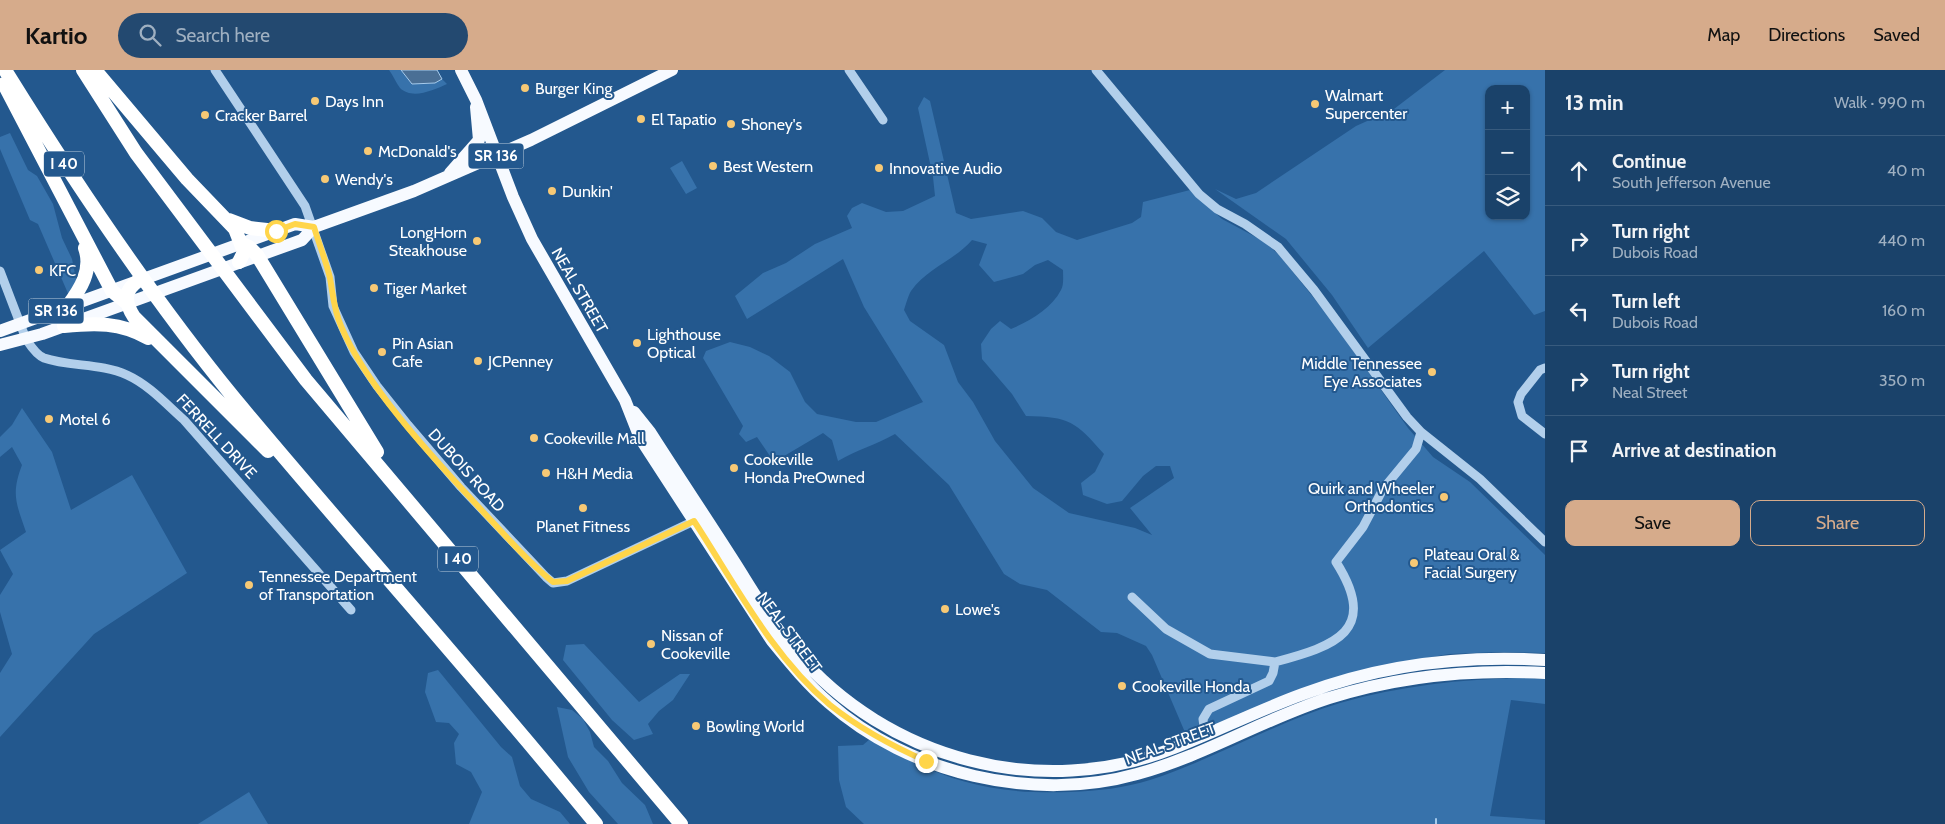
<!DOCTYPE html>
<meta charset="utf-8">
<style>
:root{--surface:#1a426a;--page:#234970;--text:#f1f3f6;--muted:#9fb0c1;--line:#385b7e;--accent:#d6ab8b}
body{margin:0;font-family:Cabin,sans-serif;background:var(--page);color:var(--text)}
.controls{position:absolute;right:15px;top:15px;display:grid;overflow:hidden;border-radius:10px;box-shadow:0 1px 4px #0004}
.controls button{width:45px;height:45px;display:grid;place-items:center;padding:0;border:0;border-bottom:1px solid var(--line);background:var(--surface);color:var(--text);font:25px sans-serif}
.stop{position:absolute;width:15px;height:15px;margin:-11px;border:4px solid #ffd54a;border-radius:50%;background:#fff}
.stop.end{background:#ffd54a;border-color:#fff;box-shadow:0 1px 5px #0008}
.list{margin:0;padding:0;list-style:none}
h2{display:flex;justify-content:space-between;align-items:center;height:65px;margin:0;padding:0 20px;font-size:21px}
h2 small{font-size:16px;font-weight:400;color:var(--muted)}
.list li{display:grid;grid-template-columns:32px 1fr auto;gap:15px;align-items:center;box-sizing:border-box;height:70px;padding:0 20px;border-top:1px solid var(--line)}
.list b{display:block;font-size:19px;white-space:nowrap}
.list p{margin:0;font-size:16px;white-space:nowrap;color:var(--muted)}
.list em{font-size:16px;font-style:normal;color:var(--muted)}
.actions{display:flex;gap:10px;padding:15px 20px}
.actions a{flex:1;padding:11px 0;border:1px solid var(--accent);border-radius:10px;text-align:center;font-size:18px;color:var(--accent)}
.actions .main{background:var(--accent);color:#111}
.icon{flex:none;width:28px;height:28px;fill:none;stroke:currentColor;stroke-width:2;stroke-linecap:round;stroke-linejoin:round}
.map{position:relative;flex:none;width:1545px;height:754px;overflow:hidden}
header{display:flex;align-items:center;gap:30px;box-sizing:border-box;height:70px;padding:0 25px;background:var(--accent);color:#111}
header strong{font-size:24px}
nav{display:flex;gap:28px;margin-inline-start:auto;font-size:18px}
.search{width:350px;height:45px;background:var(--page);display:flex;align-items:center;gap:12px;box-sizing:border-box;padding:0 18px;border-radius:28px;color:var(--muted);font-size:19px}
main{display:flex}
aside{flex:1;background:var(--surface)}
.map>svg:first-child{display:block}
</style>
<header>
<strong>Kartio</strong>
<div class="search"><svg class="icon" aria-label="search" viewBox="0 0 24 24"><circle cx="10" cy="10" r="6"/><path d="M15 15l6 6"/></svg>Search here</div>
<nav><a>Map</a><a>Directions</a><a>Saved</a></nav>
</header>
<main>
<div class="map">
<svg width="1545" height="754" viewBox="0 0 1545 754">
<rect width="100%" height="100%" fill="#23588e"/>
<path fill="#3772ab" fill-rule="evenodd" d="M389 0H401C411 15 427 18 442 9L447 14C434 20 412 30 400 18 396 13 393 5 389 0Z
M1445 0H1545V241L1534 245 1484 181 1368 278 1332 225 1286 169 1215 119 1236 129 1256 123 1356 56 1394 39ZM1489 19H1526V146H1489Z
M924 27 930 31 956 143 971 149 1023 141 1042 148 1056 162 1077 170 1132 153 1141 147 1143 132 1190 120 1222 149 1265 172 1280 186 1330 248 1408 358 1433 387 1470 412 1545 485V583L1499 582 1449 584 1386 595 1187 667 1152 585 1146 576 1117 563 1101 562 1047 520 1020 514 1004 504 949 415 895 364C876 375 856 380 838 391L832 370 823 363 774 392 757 367 746 372 739 364 743 356 703 288 706 281 730 272 750 277 769 286 790 302 805 332 817 344 856 352H876L923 332 864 237 843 189 747 249 735 226 763 203 786 193 815 174 852 158 847 146 852 138 862 133 886 142 903 141 935 126 933 107 918 38ZM972 170 987 174 979 195 994 212 1023 204 1035 195 1048 190 1063 200C1063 206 1064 215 1061 220 1052 238 1030 251 1011 259L1000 251 991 259 981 274 982 289 1012 324 1026 346C1070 347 1075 351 1104 384L1095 402 1081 413 1083 425 1107 434 1122 431 1143 406 1156 396H1170L1174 408 1130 438 1152 465 1135 458 1069 443 1033 418 995 371 973 332 958 312 944 275 910 251 904 240C906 234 908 226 911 221 927 198 955 190 972 170Z
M10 63 28 100 37 106 53 134 62 168 72 189 77 214 70 228 38 154 30 150 0 79V67Z
M682 91 697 118 686 124 670 98Z
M22 338 52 382 71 440 132 405 187 503 94 564 0 667V603L12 584 0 542V525L13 504 0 480 26 462C16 433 11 424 22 395L12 377 0 387V367L12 355Z
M584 574 639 632 680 604H690L673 630 659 641 648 654 653 664 634 670 612 650 563 590 566 575Z
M438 600 501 677 512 687 520 716 531 729 560 742 570 754H469L482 722 471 702 456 694 454 673 459 664 449 653 436 652 425 622 428 603Z
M1523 608 1545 609V634L1511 630 1490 746 1545 750V754H864L846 737 839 710 838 676 863 675 870 669C941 710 988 725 1071 722 1097 721 1125 718 1150 710 1215 689 1274 653 1340 633 1399 616 1461 609 1523 608Z
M557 637 572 640 583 649 590 662 594 677 608 691 622 713 645 735 653 754H618L589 722 568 687Z
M249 722 268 754H198Z"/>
<path fill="#4a6f95" stroke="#a6cbec" d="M401 0H437L442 9 435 13 412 14Z"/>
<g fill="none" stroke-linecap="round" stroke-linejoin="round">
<path stroke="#a6cbec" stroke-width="2" d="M1436 749V754"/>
<path stroke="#b2cfeb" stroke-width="9" d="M215 0 305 136 330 207 333 236 354 282 377 316 408 355 461 417 546 507 553 513 567 511 694 451
M849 0 883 50
M1096 0 1199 124 1217 139 1245 154 1278 177 1314 220 1407 347 1421 362 1480 409 1545 472
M0 201 26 269C30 275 36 285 44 288 70 297 101 293 127 305 149 315 166 334 184 350L351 540
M1545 298 1540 300 1521 324 1518 332 1522 346 1545 364
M1132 527 1166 559 1210 584 1275 592
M1205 665 1203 649 1209 639 1269 611 1273 603 1275 592C1335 576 1380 561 1336 492L1363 457 1383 419 1416 379 1421 362"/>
<path stroke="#f7faff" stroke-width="12" d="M461 0 476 30 513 127 532 169 625 330 640 368 772 571C790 593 807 614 829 633 909 704 1034 733 1137 704 1204 686 1263 649 1329 628 1399 606 1472 599 1545 603
M450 103 479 70 476 37
M0 261 295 154 314 157 414 121 531 70 672 0
M0 275 42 264 302 170 314 157
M634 342 650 362C678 406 707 449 735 493 754 523 772 554 795 581 887 690 1041 731 1174 678 1217 661 1259 640 1303 624 1380 595 1463 585 1545 590"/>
<path stroke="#fff" stroke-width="14" d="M5 0C75 113 150 225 234 328 353 471 478 609 596 754
M83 0 136 83 306 310 681 754
M95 0 187 109 235 159 244 182 239 192
M4 14 112 221 127 233
M229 150 250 158 276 161
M242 174 249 177 257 185 377 382
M138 211C123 221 125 233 134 247L268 381
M67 237C80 220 93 200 85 178
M64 256C95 253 120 252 148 268"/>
</g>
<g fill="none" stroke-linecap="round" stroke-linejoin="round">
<path stroke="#ffd54a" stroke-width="6" d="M276 161 295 154 314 157C319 174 326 191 330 208 333 225 334 240 341 256 367 319 439 394 486 445 508 468 528 492 553 512L567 511 694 451C735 514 772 586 830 635 859 658 892 676 926 691"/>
</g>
<g fill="#f7c975" stroke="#23588e" stroke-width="2">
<circle cx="525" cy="18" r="5"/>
<circle cx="315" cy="31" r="5"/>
<circle cx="1315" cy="34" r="5"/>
<circle cx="205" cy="45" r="5"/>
<circle cx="641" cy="49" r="5"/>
<circle cx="731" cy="54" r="5"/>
<circle cx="368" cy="81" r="5"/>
<circle cx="713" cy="96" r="5"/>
<circle cx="879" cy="98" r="5"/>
<circle cx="325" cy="109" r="5"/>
<circle cx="552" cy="121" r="5"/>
<circle cx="477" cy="171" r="5"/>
<circle cx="39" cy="200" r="5"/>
<circle cx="374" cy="218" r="5"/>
<circle cx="637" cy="273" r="5"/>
<circle cx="382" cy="282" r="5"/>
<circle cx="478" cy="291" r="5"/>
<circle cx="1432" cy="302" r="5"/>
<circle cx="49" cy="349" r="5"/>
<circle cx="534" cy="368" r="5"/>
<circle cx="734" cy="398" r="5"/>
<circle cx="546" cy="403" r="5"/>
<circle cx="1444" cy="427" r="5"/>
<circle cx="583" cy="438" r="5"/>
<circle cx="1414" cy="493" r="5"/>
<circle cx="249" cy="515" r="5"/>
<circle cx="945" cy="539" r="5"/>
<circle cx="651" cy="574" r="5"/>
<circle cx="1122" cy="616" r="5"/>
<circle cx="696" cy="656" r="5"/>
</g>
<g text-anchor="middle" stroke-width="4" stroke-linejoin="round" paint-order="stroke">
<g fill="#23588e" stroke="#bdcddd" stroke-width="1">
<rect x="468.5" y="73.5" width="55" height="25" rx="4"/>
<rect x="44" y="81.5" width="40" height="25" rx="4"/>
<rect x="28.5" y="228.5" width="55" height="25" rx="4"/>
<rect x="438" y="476.5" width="40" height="25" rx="4"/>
</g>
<g font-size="15" font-weight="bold" fill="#fff">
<text x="496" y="91">SR 136</text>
<text x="64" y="99">I 40</text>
<text x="56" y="246">SR 136</text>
<text x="458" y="494">I 40</text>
</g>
<g font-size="16" fill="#fff" stroke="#23588e" text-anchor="start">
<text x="535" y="24">Burger King</text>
<text x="1325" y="31">Walmart<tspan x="1325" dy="18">Supercenter</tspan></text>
<text x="325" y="37">Days Inn</text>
<text x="215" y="51">Cracker Barrel</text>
<text x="651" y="55">El Tapatio</text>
<text x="741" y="60">Shoney's</text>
<text x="378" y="87">McDonald's</text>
<text x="723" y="102">Best Western</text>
<text x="889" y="104">Innovative Audio</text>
<text x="335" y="115">Wendy's</text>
<text x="562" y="127">Dunkin'</text>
<text x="467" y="168" text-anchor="end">LongHorn<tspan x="467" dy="18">Steakhouse</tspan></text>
<text x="49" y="206">KFC</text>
<text x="384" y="224">Tiger Market</text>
<text x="647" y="270">Lighthouse<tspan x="647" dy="18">Optical</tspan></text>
<text x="392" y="279">Pin Asian<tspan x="392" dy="18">Cafe</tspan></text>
<text x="488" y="297">JCPenney</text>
<text x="1422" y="299" text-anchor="end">Middle Tennessee<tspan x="1422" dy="18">Eye Associates</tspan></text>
<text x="59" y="355">Motel 6</text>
<text x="544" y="374">Cookeville Mall</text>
<text x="744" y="395">Cookeville<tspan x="744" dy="18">Honda PreOwned</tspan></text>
<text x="556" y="409">H&amp;H Media</text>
<text x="1434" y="424" text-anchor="end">Quirk and Wheeler<tspan x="1434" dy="18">Orthodontics</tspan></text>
<text x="583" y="462" text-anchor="middle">Planet Fitness</text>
<text x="1424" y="490">Plateau Oral &amp;<tspan x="1424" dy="18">Facial Surgery</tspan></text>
<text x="259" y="512">Tennessee Department<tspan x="259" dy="18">of Transportation</tspan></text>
<text x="955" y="545">Lowe's</text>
<text x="661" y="571">Nissan of<tspan x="661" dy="18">Cookeville</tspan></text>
<text x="1132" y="622">Cookeville Honda</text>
<text x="706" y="662">Bowling World</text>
</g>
<g font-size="16" fill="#fff" stroke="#23588e">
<text transform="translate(580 220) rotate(60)" y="6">NEAL STREET</text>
<text transform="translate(217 366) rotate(47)" y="6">FERRELL DRIVE</text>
<text transform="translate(467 400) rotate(48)" y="6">DUBOIS ROAD</text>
<text transform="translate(790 562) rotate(53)" y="6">NEAL STREET</text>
<text transform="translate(1170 673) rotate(-20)" y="6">NEAL STREET</text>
</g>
</g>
</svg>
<div class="controls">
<button>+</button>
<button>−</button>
<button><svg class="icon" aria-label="layers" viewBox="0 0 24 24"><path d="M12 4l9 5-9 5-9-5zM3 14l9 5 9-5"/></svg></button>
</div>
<div class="stop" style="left:276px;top:161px"></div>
<div class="stop end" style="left:926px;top:691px"></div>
</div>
<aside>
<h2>13 min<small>Walk · 990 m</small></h2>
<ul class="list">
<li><svg class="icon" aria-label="ahead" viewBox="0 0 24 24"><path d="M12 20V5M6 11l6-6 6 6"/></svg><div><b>Continue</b><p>South Jefferson Avenue</p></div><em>40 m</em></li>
<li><svg class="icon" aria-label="right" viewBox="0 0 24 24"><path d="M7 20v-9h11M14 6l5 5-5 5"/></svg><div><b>Turn right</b><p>Dubois Road</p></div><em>440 m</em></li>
<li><svg class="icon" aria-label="left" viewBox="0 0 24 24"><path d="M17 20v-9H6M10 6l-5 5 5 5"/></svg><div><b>Turn left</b><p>Dubois Road</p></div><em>160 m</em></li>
<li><svg class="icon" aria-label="right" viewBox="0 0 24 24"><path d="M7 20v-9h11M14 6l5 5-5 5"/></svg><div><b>Turn right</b><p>Neal Street</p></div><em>350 m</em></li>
<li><svg class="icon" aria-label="arrive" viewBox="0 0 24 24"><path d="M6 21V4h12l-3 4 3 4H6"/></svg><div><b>Arrive at destination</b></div></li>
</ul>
<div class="actions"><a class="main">Save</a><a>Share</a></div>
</aside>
</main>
